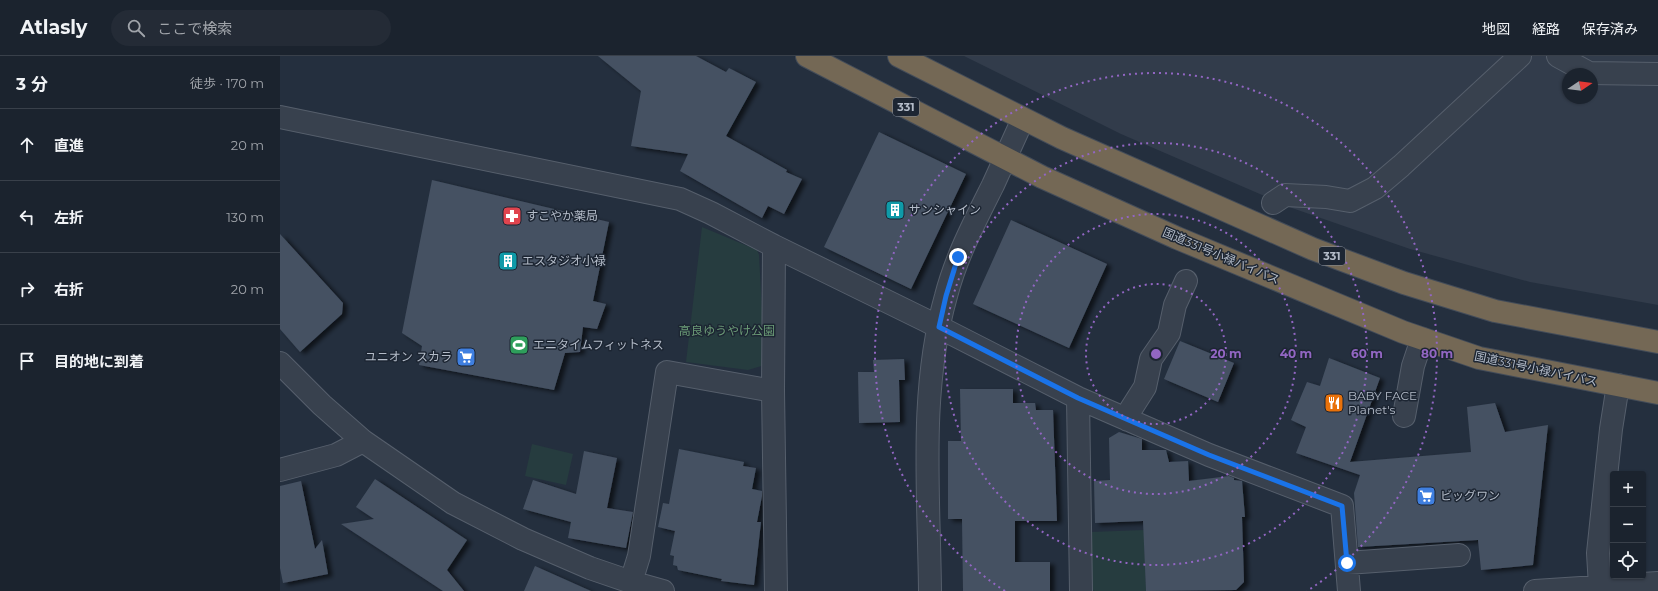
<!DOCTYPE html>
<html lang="ja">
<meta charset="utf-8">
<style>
:root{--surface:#1b232e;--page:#242b36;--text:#f1f3f6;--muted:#a0a4aa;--line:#39404a}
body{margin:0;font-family:Montserrat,"Noto Sans JP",sans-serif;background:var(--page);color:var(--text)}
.controls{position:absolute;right:12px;bottom:12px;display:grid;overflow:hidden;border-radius:4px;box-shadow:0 1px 3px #0004}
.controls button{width:36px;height:36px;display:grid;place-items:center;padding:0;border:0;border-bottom:1px solid var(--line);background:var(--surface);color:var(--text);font:20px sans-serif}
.compass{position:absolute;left:1282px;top:12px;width:36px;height:36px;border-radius:50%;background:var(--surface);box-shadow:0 1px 3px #0004;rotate:77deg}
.stop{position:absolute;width:12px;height:12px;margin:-9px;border:3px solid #1a73e8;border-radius:50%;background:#fff}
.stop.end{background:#1a73e8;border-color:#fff;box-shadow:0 1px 4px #0008}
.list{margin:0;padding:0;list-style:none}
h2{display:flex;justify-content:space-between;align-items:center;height:52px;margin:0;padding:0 16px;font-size:17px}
h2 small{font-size:13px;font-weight:400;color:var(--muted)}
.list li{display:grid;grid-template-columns:26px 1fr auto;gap:12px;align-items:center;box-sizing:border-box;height:72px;padding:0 16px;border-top:1px solid var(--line)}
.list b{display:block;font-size:15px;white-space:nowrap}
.list em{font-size:13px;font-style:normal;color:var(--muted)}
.icon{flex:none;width:22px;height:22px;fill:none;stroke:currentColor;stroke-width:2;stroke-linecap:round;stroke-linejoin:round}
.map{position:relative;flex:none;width:1378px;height:535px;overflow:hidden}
header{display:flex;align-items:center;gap:24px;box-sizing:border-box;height:56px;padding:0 20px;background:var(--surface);border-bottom:1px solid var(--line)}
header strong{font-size:19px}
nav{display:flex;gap:22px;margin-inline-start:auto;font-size:14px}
.search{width:280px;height:36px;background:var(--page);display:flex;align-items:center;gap:10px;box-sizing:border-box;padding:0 14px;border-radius:22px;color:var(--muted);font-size:15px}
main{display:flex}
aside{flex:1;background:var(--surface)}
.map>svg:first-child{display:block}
</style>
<header>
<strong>Atlasly</strong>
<div class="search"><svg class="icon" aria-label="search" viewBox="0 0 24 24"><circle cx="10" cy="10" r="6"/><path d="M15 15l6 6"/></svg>ここで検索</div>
<nav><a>地図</a><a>経路</a><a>保存済み</a></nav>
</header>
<main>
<aside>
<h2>3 分<small>徒歩 · 170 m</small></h2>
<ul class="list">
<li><svg class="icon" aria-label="ahead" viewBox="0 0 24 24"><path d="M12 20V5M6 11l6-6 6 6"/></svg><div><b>直進</b></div><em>20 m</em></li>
<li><svg class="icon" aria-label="left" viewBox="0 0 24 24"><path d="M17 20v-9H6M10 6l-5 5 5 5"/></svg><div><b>左折</b></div><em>130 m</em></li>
<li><svg class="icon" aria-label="right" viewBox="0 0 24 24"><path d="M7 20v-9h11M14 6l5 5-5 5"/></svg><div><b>右折</b></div><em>20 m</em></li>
<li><svg class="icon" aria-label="arrive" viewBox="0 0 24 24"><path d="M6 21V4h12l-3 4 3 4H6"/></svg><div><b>目的地に到着</b></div></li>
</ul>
</aside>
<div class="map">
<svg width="1378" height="535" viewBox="0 0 1378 535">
<defs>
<filter id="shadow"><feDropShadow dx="4.5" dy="2.5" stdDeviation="2" flood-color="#0009"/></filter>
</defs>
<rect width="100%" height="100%" fill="#242f3e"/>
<path fill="#323c4b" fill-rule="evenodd" d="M684 0H1378V249L1250 226 1130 193 1012 152 841 78ZM1288 18H1312V42H1288Z"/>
<path fill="#263c3f" d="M422 171 477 194 479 199 485 309 468 314 406 306Z
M252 388 293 398 286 429 245 420Z
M864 474 866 535H814L811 531 810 476Z"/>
<path fill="#455162" filter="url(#shadow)" d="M318 0H416L446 16 449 12 476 26 446 80 507 114 506 116 522 123 504 158 488 150 482 162 400 115 408 98 351 90 361 35Z
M599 76 686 118 631 233 544 191Z
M152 124 329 166 313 245 326 248 317 273 303 271 300 296 285 297 274 334 139 309 142 290 122 277Z
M731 164 827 208 789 292 693 248Z
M0 178 63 247 62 258 20 296 0 273Z
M900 285 954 307 938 346 884 323Z
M1049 302 1100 322 1070 406 1191 396 1187 351 1215 347 1225 376 1268 369 1253 509 1201 514 1198 484 1078 491 1074 437 1080 419 1016 397 1026 371 1011 364 1027 326 1040 330Z
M624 303 625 324H619L620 366 579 367 578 316H594L593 304Z
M680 333H733V347H755L756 354H773L777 465H735V506H770V535H683L682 463H668V385H681Z
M839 376 862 383V394H886L889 406 908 405 909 425 949 420 954 422V424L962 425 965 461H962L964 526 956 534 866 535 863 465 815 467 814 425 830 424 829 382Z
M399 393 464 406 463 410 476 412 472 433 482 435V440L477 466H481L474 529 441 525 442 523 398 514 397 510 393 509 394 500 390 499 395 475 378 471 383 447 389 448Z
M304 395 337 402 327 452 353 456 346 492 288 482 291 466 243 453 253 424 296 438Z
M95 423 187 484 167 514 184 535H163L61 468 94 463 76 451Z
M21 425 35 493 42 484 48 518 3 527 0 512V430Z
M255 510 311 535H244Z"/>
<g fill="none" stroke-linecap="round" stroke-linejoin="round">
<g stroke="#565f6c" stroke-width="24">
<path id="minor" d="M1278 0 1309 17 1378 18
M0 61 400 143 431 157 494 190 645 264 798 342 929 399 1062 450 1069 535
M993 147 1005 139 1046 141 1070 145 1095 132 1121 110 1240 0
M0 307 42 349 83 385 173 447 243 483 310 512 351 526 383 535
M493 335 496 535
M798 342 801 535
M1124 360 1133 310 1142 283
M848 364 851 353 865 331 871 303 889 277 895 249 906 225
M0 414 56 399 83 385
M1067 507 1179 499
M351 526 359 500 387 316 493 335 494 190
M1320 530 1318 497 1331 373 1338 329
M650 535C649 437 639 335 666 240 676 201 695 165 713 129 723 107 733 85 743 63
M1255 535 1378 527"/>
</g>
<g stroke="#434c59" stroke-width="24">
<path id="highway" d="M527 0 762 121 897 182 1123 276 1199 302 1378 337
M619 0 782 82 1033 193 1124 227 1215 255 1378 286"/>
</g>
<use href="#minor" stroke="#38414e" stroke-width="22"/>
<use href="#highway" stroke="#746855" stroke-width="22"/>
</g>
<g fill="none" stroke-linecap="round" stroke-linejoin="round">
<path stroke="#1a73e8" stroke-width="5" d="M678 201 666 240 659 271 798 342 929 399 1062 450 1067 507"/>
</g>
<g fill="none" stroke="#9266c3" stroke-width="2" stroke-dasharray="2 4">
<circle cx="876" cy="298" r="70"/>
<circle cx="876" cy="298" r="140"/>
<circle cx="876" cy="298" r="211"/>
<path d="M725 535A281 281 0 1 1 1027 535"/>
</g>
<defs>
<g id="building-square" transform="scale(1)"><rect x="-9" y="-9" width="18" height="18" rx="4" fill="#0f9aa8" stroke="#1d2633"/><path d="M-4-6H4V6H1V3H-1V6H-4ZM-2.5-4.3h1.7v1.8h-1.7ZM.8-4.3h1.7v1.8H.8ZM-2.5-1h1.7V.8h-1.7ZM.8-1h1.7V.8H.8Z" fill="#fff"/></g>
<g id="pharmacy-square" transform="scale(1)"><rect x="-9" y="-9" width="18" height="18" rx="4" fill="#e0444e" stroke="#1d2633"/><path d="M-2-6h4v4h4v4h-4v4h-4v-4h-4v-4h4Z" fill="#fff"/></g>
<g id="stadium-square" transform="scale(1)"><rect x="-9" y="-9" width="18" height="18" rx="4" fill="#2e9e5b" stroke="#1d2633"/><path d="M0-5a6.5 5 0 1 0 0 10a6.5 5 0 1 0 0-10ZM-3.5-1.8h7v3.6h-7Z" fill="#fff"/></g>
<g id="supermarket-square" transform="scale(1)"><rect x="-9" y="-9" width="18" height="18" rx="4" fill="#3f7fe0" stroke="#1d2633"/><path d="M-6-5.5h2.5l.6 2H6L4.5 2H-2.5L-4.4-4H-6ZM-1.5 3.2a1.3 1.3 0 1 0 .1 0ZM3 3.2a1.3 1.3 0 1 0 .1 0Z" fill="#fff"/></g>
<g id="restaurant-square" transform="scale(1)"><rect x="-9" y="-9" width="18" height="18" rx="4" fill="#e8710a" stroke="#1d2633"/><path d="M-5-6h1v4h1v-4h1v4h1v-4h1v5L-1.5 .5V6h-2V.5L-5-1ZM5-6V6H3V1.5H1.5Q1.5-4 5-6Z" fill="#fff"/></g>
</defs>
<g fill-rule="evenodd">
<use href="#building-square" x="615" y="154"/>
<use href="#pharmacy-square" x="232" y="160"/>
<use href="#building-square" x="228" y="205"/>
<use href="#stadium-square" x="239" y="289"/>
<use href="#supermarket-square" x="186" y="301"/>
<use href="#restaurant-square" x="1054" y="347"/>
<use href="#supermarket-square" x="1146" y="440"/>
</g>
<g text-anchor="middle" stroke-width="3" stroke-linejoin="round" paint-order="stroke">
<g fill="#1d2633" stroke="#878f9c" stroke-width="1">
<rect x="613" y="42" width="26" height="18" rx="3"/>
<rect x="1039" y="191" width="26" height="18" rx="3"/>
</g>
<g font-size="11" font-weight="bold" fill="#b4bcc9">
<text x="626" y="55">331</text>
<text x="1052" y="204">331</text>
</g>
<g font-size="12" fill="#b4bcc9" stroke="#1d2633" text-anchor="start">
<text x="629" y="158">サンシャイン</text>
<text x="246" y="164">すこやか薬局</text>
<text x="242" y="209">エスタジオ小禄</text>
<text x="253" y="293">エニタイムフィットネス</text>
<text x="172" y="305" text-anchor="end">ユニオン スカラ</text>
<text x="1068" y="344">BABY FACE<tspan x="1068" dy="14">Planet's</tspan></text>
<text x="1160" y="444">ビッグワン</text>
</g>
<g font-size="12" fill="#b4bcc9" stroke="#1d2633">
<text transform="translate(941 200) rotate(23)" y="4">国道331号小禄バイパス</text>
<text transform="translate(1256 313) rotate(12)" y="4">国道331号小禄バイパス</text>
</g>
<g font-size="12" fill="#6b9a76" stroke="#1d2633">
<text x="447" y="279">高良ゆうやけ公園</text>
</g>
</g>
<circle cx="876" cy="298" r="6" fill="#9266c3" stroke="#1d2633" stroke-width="2"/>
<g font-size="12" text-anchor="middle" font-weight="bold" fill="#9266c3" stroke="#1d2633" stroke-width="3" stroke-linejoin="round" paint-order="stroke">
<text x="946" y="302">20 m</text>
<text x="1016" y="302">40 m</text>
<text x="1087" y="302">60 m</text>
<text x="1157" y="302">80 m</text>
</g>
</svg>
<div class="controls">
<button>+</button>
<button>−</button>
<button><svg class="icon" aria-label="locate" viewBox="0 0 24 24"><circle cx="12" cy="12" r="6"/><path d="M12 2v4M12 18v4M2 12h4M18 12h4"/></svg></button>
</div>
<svg class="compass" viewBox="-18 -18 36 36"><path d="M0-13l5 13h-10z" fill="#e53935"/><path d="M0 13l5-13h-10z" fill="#a0a4aa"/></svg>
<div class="stop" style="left:1067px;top:507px"></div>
<div class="stop end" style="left:678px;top:201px"></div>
</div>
</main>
